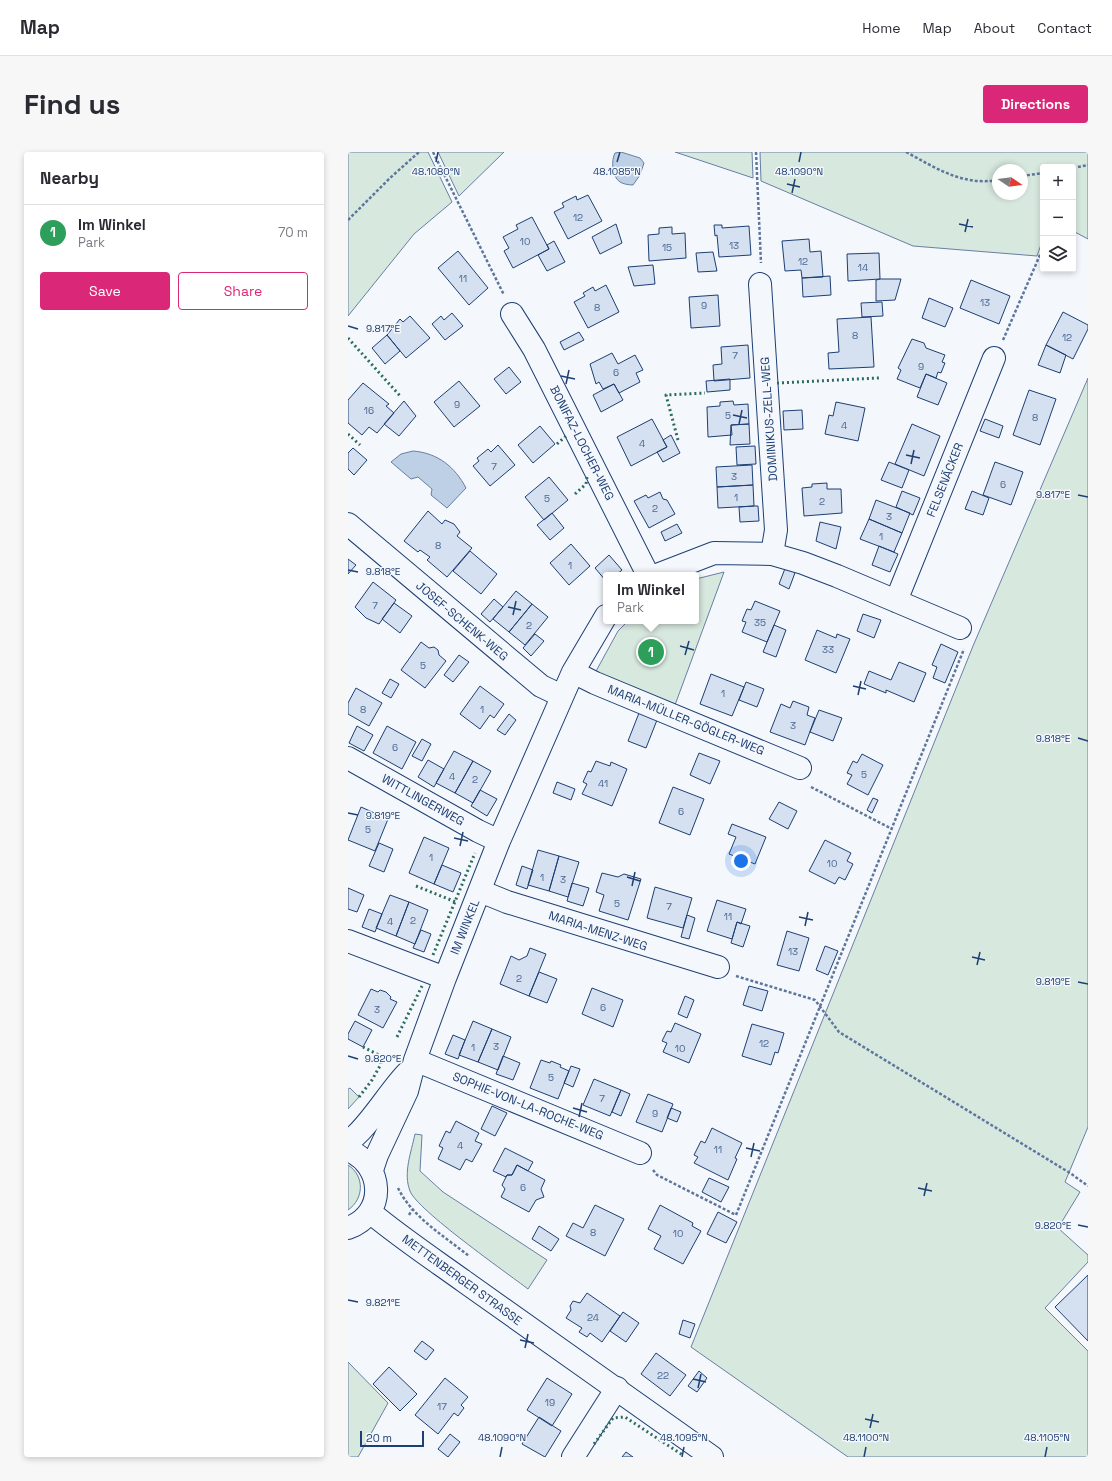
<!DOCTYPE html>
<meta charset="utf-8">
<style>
:root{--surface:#fff;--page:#f7f7f7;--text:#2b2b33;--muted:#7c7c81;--line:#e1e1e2;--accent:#db2777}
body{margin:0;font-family:"Space Grotesk",sans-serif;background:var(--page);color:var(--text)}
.controls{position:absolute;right:12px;top:12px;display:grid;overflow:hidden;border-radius:4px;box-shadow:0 2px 6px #0003}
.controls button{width:36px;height:36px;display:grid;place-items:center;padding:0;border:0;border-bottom:1px solid var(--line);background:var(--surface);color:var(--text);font:20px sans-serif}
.compass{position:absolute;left:644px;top:12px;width:36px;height:36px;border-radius:50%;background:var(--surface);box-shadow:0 2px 6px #0003;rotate:103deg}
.scale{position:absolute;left:12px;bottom:10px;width:64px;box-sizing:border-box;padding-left:4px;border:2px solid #1d3f73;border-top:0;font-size:11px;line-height:14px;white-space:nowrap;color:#1d3f73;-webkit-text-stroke:3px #f4f7fb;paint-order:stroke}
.you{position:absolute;left:393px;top:709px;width:14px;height:14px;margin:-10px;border:3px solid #fff;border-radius:50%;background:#1a73e8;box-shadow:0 0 0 6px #1a73e833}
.badge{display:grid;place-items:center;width:26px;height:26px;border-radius:50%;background:var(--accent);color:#fff;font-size:13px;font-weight:700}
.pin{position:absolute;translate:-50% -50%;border:2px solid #fff;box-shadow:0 1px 4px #0006}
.popup{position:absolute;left:255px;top:420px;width:96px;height:52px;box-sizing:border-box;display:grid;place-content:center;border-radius:4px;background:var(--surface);filter:drop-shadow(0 1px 3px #0005);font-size:13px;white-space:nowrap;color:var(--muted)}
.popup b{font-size:15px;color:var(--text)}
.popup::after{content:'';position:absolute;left:50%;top:100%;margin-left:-8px;border:8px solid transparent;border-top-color:var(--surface)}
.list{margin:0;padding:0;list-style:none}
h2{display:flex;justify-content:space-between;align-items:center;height:52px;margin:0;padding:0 16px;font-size:17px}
h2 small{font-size:13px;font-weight:400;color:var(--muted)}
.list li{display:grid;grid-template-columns:26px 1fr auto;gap:12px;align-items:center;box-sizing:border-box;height:56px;padding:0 16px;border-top:1px solid var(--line)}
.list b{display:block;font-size:15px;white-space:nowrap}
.list p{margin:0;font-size:13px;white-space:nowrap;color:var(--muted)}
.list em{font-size:13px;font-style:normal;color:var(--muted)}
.actions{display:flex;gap:8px;padding:12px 16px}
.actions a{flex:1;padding:9px 0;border:1px solid var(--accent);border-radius:4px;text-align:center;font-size:14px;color:var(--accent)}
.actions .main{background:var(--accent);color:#fff}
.icon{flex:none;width:22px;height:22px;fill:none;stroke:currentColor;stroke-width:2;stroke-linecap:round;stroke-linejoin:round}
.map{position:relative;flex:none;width:740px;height:1305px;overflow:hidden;border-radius:4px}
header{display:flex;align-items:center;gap:24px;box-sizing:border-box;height:56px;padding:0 20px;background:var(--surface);border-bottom:1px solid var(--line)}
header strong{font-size:19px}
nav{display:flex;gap:22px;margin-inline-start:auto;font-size:14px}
.intro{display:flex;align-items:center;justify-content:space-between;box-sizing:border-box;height:96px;padding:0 24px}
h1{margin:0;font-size:28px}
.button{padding:10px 18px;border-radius:4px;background:var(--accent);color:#fff;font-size:14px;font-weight:700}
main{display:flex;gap:24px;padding:0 24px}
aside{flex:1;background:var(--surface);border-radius:4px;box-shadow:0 2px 6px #0003}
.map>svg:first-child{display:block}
</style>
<header>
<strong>Map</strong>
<nav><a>Home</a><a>Map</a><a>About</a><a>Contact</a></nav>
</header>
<div class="intro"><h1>Find us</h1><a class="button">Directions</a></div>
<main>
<aside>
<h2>Nearby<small></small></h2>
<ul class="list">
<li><span class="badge" style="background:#2e9e5b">1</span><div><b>Im Winkel</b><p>Park</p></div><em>70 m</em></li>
</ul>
<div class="actions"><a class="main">Save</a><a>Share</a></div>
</aside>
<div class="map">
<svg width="740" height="1305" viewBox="0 0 740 1305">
<rect width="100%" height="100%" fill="#f4f7fb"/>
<path fill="#d7e8df" stroke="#687fa3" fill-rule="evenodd" d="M0 0H80L104 50 66 82 0 164Z
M90 0H156L111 44Z
M327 0H404L405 26Z
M412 0H740V87L725 79V15H695V87L689 104 565 94 413 29ZM650 18H674V42H650Z
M740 226V975L717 1030 732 1040 710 1076 740 1103V1110L697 1156 740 1199V1305H500L343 1195 625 494Z
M376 420 327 553 247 521 270 479 280 469H348V427Z
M2 936 11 945 0 957V937Z
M67 982 74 983 72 1019 95 1040 199 1108 180 1137C159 1121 69 1058 62 1039 55 1021 63 1001 67 982Z
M0 1013C17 1024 16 1047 0 1058Z
M0 1210 40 1251 10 1305H0Z"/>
<path fill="#bed0e5" stroke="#687fa3" d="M273 0 292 6 296 11 292 23 285 33C281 33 275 32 272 30 264 25 263 8 267 1Z
M65 299C90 301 107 315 118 336L99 356 83 343 84 337 70 325 63 327 43 310 53 302Z"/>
<path fill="#d5e0f0" stroke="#1d3f73" d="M240 43 254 69 220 87 206 60 216 55 214 51 228 44 229 48Z
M184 65 201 97 165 116 156 99 161 96 155 85 170 77 168 73Z
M268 72 274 91 252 102 244 85Z
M366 73H374V76L401 74 403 103 371 105 369 83 367 84Z
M324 75V82L337 81 338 106 301 109 300 83 311 82V76Z
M461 87 462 100 473 99 475 125 454 126 453 118 437 119 434 89Z
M206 89 217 110 199 119 190 103 201 97 199 93Z
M110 99 140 136 121 153 90 116Z
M365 100 369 119 350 120 348 101Z
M531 101 532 127 500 129 499 102Z
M305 113 307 132 286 134 280 115Z
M482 124 483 143 455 145 454 126Z
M532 127H553L547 148 528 149V128Z
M623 128 662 144 651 172 612 156Z
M258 133 271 160 240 176 226 150 237 144 235 141 245 135 247 139Z
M370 143 372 174 343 176 341 145Z
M581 146 605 156 597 175 574 166Z
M534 150 535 164 514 165 513 151Z
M715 160 740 173V177L725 207 698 193Z
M104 161 115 174 97 188 84 172 93 164 96 168Z
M62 164 82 186 58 206 39 183 52 167 55 170Z
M523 165 526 215 481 217 480 201 491 200 489 167Z
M231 180 236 188 216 198 212 190Z
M39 183 52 199 37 212 24 196Z
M564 187 576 191 578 196 597 203 594 210 597 211 593 221 590 220 588 226 578 222 572 236 549 227 553 218 550 216Z
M400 193 402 226 366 229 365 213 374 212 373 195Z
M698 193 718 203 712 221 690 213Z
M264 201 270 212 287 203 295 218 288 221 292 230 271 241 266 232 255 237 251 230 248 232 242 212Z
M161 215 173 230 158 242 146 227Z
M578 222 599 231 590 253 569 245Z
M382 227V238L359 240 358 229Z
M111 229 132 254 106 275 86 250Z
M15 231 41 252 38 254 46 261 29 281 21 275 14 283 0 271V248Z
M266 232 275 248 253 260 245 243Z
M681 238 708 247 692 293 665 283Z
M56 249 68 264 51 284 36 272Z
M385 249 386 253 400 252 401 272 383 273 384 283 360 285 359 255 372 254V250Z
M488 250 517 256 510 289 477 282 481 263 485 264Z
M454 258 455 277 436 278 435 259Z
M304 267 319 295 283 314 269 285Z
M637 267 655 274 651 286 632 279Z
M401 272 402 292 382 293 383 273Z
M564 272 592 284 576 324 547 312Z
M192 274 207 292 185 311 170 293Z
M323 283 332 301 315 310 309 300 319 295 315 288Z
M150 293 167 313 142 334 125 314 131 309 129 306 140 297 143 300Z
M407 294 408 312 389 313 388 295Z
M5 296 19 308 6 323 0 317V301Z
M541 310 561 318 554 336 533 328Z
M647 310 675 320 663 353 635 343Z
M404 313 405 333 369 335 368 315Z
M201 325 220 348 196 368 177 345Z
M479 331V337H493L494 361 456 364 454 336 464 335V332Z
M405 333 406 354 370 356 369 335Z
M554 339 572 346 565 363 548 355Z
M624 339 641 346 635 363 617 357Z
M312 340 315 347 319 348 327 362 301 376 286 349 298 343 300 346Z
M528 348 562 361 554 381 521 367Z
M406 354H410L411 369 392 370 391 355Z
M80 359 94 372 97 368 106 372 112 380 109 384 124 396 99 425 79 408 82 405 72 398 70 400 56 389Z
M204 361 216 376 202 388 189 373Z
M521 367 554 381 546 400 512 387Z
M472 370 493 375 488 397 468 389Z
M329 372 334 381 317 389 313 380Z
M223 392 242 414 221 433 202 411Z
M531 394 550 402 542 420 524 413Z
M122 399 149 422 133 442 105 419Z
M261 403 274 418 268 423H258V429L247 416Z
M0 407 8 413 0 422Z
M438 414 448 418 441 437 431 432Z
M25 430 48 448 31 472 18 466 7 455Z
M168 439 184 452 161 480 145 467Z
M146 447 155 455 142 470 133 462Z
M407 449 432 459 419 490 394 480 398 470 394 469 399 457 403 458Z
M46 451 64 464 52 481 34 467Z
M184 452 200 465 177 493 161 480Z
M515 462 533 468 526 486 509 479Z
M426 473 438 478 428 505 415 500Z
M469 478 488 486 489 482 502 487 488 521 457 508Z
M187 482 196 489 183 504 175 496Z
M73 490 81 496 86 495 90 498 91 503 98 509 77 536 53 518Z
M593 492 610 500 597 531 585 526 589 515 584 513Z
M111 503 121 510 105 530 96 523Z
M551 510 578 521 566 550 538 538V541L516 532 521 519 543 528Z
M363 522 396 535 384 564 352 552Z
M42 527 51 532 43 546 34 541Z
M398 530 416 537 409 555 391 548Z
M132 534 156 552 146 566 142 563 132 577 112 562Z
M8 536 34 551 21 574 0 562V551Z
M445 549 461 555 459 563 467 566 457 593 422 580 433 552 442 556Z
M471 558 494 566 485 589 462 580Z
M291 561 309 568 298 596 280 589Z
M161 562 168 568 157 583 149 578Z
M9 574 25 583 16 599 1 591Z
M39 574 68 590 54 617 25 601Z
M74 587 83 592 74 609 64 604Z
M106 599 125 609 107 641 88 631Z
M351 601 372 609 362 632 342 623Z
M514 602 535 613 520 643 499 632 504 623 499 621 505 609 509 611Z
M80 608 96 617 86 635 70 625Z
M125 609 143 619 125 651 107 641Z
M248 609 262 614 263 610 279 617 264 654 234 642 239 632 235 630 240 619 243 620Z
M209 630 227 637 223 648 205 641Z
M325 635 356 647 342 683 311 671Z
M132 638 149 647 139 664 123 654Z
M525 646 530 648 524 661 519 658Z
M431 650 449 659 440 677 421 667Z
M13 655 40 667 27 699 0 688Z
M384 672 418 685 407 712 381 702 388 685 380 682Z
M76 685 101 696 86 732 61 721Z
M477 688 503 701 499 709 505 712 497 728 491 725 487 732 461 719Z
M31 691 45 697 36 720 21 714Z
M190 698 211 704 201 739 180 733Z
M211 704 231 710 220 745 201 739Z
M94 713 113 721 105 740 86 732Z
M174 714 185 718 179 737 168 733Z
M254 721 270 725 276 722 293 727 280 768 251 759 256 743 248 740Z
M224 731 241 736 235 754 219 749Z
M307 735 344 746 335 776 299 766Z
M0 736 16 743 9 760 0 757Z
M42 743 61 750 48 784 28 776Z
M369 748 398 757 393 772 389 770 384 787 359 779Z
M61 750 80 758 67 792 48 784Z
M21 757 34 762 27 780 14 775Z
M339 763 347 766 341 787 333 785Z
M389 770 402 774 395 795 383 791Z
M73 778 83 782 76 800 65 796Z
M439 779 461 786 451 819 429 813Z
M477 794 490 799 480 823 468 818Z
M182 796 198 802 181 844 152 832 163 804 171 808 179 804Z
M191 820 209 827 199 851 181 844Z
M401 834 420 839 414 859 395 853Z
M244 836 275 848 265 875 234 862Z
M23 837 30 840 32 838 38 840 43 845 42 847 49 850 35 876 10 863Z
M337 844 346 848 339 866 330 862Z
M7 869 24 878 15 895 0 887V882Z
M125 869 144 877 130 910 111 903Z
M327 871 353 882 341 911 315 900 319 891 314 889 319 879 323 880Z
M404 872 436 881 430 901 427 900 423 913 394 904Z
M144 877 163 885 150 918 130 910Z
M105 883 117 888 110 907 97 902Z
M155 904 172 911 165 928 148 922Z
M193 908 202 911 203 909 213 913 212 915 221 919 210 947 182 936Z
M223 914 232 917 225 935 216 931Z
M246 927 273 938 262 964 235 953Z
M273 938 282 942 273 964 264 960Z
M300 942 325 952 314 980 288 970Z
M144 954 159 961 147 984 133 977Z
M323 956 333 960 329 970 319 966Z
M108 969 131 981 127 989 134 992 124 1010 118 1007 112 1018 90 1007 95 996 91 994 98 979 102 981Z
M364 976 394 991 387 1006 389 1007 380 1028 346 1011 350 1005 346 1003 353 989 357 991Z
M157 996 185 1010 180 1019 169 1013 164 1023H159L158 1025 145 1019Z
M169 1013 197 1028 193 1037 196 1045 188 1048 181 1060 153 1045 157 1037 154 1033 159 1023H164Z
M361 1026 381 1035 373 1050 354 1040Z
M247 1053 276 1067 257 1104 218 1084 225 1071 235 1076Z
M312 1053 345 1071 344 1074 353 1079 335 1112 306 1097 313 1084 300 1077Z
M370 1060 389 1070 378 1091 359 1082Z
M191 1074 211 1087 203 1099 184 1087Z
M740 1123V1189L707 1155Z
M239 1141 272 1164 254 1190 242 1181 239 1185 231 1180 234 1176 218 1166 223 1158 222 1154 225 1149 232 1151Z
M275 1160 291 1171 278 1190 262 1179Z
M335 1168 347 1172 342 1186 331 1182Z
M74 1189 86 1198 78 1208 66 1199Z
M308 1201 338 1223 322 1244 293 1222Z
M41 1215 69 1242 52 1259 25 1232Z
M351 1219 359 1226 349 1240 340 1234Z
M97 1226 120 1245 113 1253 116 1256 110 1264 106 1261 90 1282 67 1263Z
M199 1226 224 1242 204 1274 179 1258Z
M191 1265 213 1279 197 1305 174 1292Z
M102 1282 112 1290 100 1305 90 1297Z
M278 1300 285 1305H274Z"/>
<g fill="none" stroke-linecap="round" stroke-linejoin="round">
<g stroke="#1d3f73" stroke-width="24">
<path id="minor" d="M412 132 428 378 424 402
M164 162 186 197 300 423
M0 372 193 534 214 544
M309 423 366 401 424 402 455 411 489 424 612 476
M548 449 646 206
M225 520 247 531 452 616
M0 606 130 679 151 689
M132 739 159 750 370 815
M0 789 97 826
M67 908 292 1001
M0 989C17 981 43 936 60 920
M24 1018 29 1003 59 939 67 908 97 826 151 689 225 520 258 464
M225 1305 269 1236"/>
</g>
<g stroke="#1d3f73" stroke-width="24">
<path id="major" d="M0 998C36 1013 39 1062 0 1076
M22 1060C52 1085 85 1107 117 1130 199 1189 282 1246 364 1305"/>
</g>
<path stroke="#5e769c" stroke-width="2.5" stroke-dasharray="3 2" stroke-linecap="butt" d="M85 0 156 143
M408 0 413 111
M558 0C588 16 614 34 650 28
M725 16 740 13
M725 22 727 16
M674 24 695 21
M0 68 42 26 71 0
M655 188 695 96
M463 635 544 677
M388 824 467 848 491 880 722 1021 740 1034
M305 1018 309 1023 388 1063 616 497
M50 1036C64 1065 96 1084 121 1104
M61 1063 64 1058"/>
<use href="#minor" stroke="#f4f7fb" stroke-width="22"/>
<use href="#major" stroke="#f4f7fb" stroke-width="22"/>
<path stroke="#2c6c60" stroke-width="3" stroke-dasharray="2 3" stroke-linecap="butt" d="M0 186 53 245
M429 231 531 226
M0 282 12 293
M330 288 318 243 357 241
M209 292 218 284 219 286
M227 342 238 332 239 325
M68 734 108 750
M85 803 127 701
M49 885 74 834
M11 945 24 928 33 912 31 903 15 895
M246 1292 265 1266 277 1265 336 1304"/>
</g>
<path fill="none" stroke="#1d3f73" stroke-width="1.5" d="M88 10 90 0M269 10 272 0M451 10 453 0M439 32 452 35M444 41 447 27M611 72 625 75M617 80 620 67M0 174 10 177M213 224 227 227M218 232 221 218M385 263 399 266M391 272 394 258M558 303 572 306M563 312 566 298M730 343 740 345M0 418 10 420M160 455 173 458M165 463 168 449M332 494 346 498M337 503 341 489M505 534 518 537M510 543 513 529M730 586 740 589M0 661 10 663M106 686 120 689M112 694 115 680M279 725 292 729M284 734 287 720M451 765 465 768M457 774 460 760M624 805 637 808M629 813 632 800M730 830 740 832M0 904 10 907M225 956 239 960M231 965 234 951M398 996 412 999M403 1005 406 991M570 1036 584 1039M576 1044 579 1031M730 1073 740 1075M0 1148 10 1150M172 1188 186 1191M177 1196 180 1182M345 1227 358 1230M350 1236 353 1222M517 1267 531 1270M522 1276 525 1262M152 1305 154 1295M334 1305 336 1295M516 1305 518 1295M697 1305 699 1295"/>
<g text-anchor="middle" stroke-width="3" stroke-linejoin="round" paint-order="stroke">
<g font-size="10" fill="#4b6792">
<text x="230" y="69">12</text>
<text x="177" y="93">10</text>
<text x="386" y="97">13</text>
<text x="319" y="99">15</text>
<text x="455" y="113">12</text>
<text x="515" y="119">14</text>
<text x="115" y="130">11</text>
<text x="637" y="154">13</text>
<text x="356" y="157">9</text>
<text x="249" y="159">8</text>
<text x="507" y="187">8</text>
<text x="719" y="189">12</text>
<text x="387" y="207">7</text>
<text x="573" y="218">9</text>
<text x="268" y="224">6</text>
<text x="109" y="256">9</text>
<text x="21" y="262">16</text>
<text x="380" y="267">5</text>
<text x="687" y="269">8</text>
<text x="496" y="277">4</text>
<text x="294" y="295">4</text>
<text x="146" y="318">7</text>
<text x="386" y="328">3</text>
<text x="655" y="336">6</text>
<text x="388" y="349">1</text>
<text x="199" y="350">5</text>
<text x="474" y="353">2</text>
<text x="307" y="360">2</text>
<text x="541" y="368">3</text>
<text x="533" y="388">1</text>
<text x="90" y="397">8</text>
<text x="222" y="417">1</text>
<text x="27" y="457">7</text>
<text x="412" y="474">35</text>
<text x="181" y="477">2</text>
<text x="480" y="501">33</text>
<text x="75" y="517">5</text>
<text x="375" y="545">1</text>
<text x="15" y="561">8</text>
<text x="134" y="561">1</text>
<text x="445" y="577">3</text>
<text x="47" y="599">6</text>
<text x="516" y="626">5</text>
<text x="104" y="628">4</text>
<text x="127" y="631">2</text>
<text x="255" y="635">41</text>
<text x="333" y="663">6</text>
<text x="20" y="681">5</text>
<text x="83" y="709">1</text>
<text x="484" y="715">10</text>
<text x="194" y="729">1</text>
<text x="215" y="731">3</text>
<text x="269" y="755">5</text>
<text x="321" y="758">7</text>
<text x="380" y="768">11</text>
<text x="65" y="772">2</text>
<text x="42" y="773">4</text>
<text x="445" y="803">13</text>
<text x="171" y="830">2</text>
<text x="255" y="859">6</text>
<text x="29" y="861">3</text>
<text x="416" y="895">12</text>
<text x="148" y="898">3</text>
<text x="125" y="899">1</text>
<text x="332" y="900">10</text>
<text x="203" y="929">5</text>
<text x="254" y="950">7</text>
<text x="307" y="965">9</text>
<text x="112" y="997">4</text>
<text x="370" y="1001">11</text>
<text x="175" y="1039">6</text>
<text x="245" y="1084">8</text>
<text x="330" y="1085">10</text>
<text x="245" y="1169">24</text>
<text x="315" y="1227">22</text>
<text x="202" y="1254">19</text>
<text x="94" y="1258">17</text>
</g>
<g font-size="12" fill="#1d3f73" stroke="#f4f7fb">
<text transform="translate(421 267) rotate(-94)" y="4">DOMINIKUS-ZELL-WEG</text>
<text transform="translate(234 291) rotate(63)" y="4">BONIFAZ-LOCHER-WEG</text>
<text transform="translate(597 328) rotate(-68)" y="4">FELSENÄCKER</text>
<text transform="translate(114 469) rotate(40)" y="4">JOSEF-SCHENK-WEG</text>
<text transform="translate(338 568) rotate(22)" y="4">MARIA-MÜLLER-GÖGLER-WEG</text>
<text transform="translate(75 648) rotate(29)" y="4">WITTLINGERWEG</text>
<text transform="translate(117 775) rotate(-68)" y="4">IM WINKEL</text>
<text transform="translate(250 779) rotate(18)" y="4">MARIA-MENZ-WEG</text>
<text transform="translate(180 954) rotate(22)" y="4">SOPHIE-VON-LA-ROCHE-WEG</text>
<text transform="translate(114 1128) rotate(36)" y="4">METTENBERGER STRASSE</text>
</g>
</g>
<g font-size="10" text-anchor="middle" fill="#1d3f73" stroke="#f4f7fb" stroke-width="3" stroke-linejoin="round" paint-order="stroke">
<text x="88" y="23">48.1080°N</text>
<text x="269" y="23">48.1085°N</text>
<text x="451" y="23">48.1090°N</text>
<text x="35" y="180">9.817°E</text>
<text x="705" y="346">9.817°E</text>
<text x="35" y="423">9.818°E</text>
<text x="705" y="590">9.818°E</text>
<text x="35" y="667">9.819°E</text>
<text x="705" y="833">9.819°E</text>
<text x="35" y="910">9.820°E</text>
<text x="705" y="1077">9.820°E</text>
<text x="35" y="1154">9.821°E</text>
<text x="154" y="1289">48.1090°N</text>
<text x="336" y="1289">48.1095°N</text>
<text x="518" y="1289">48.1100°N</text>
<text x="699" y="1289">48.1105°N</text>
</g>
</svg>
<div class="controls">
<button>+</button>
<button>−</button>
<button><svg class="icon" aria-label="layers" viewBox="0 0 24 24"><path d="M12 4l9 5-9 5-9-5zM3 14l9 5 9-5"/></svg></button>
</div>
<svg class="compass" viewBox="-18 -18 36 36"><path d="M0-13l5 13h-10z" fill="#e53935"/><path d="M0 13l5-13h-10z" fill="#7c7c81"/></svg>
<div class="scale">20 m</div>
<div class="you"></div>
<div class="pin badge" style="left:303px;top:500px;background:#2e9e5b">1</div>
<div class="popup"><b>Im Winkel</b>Park</div>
</div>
</main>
